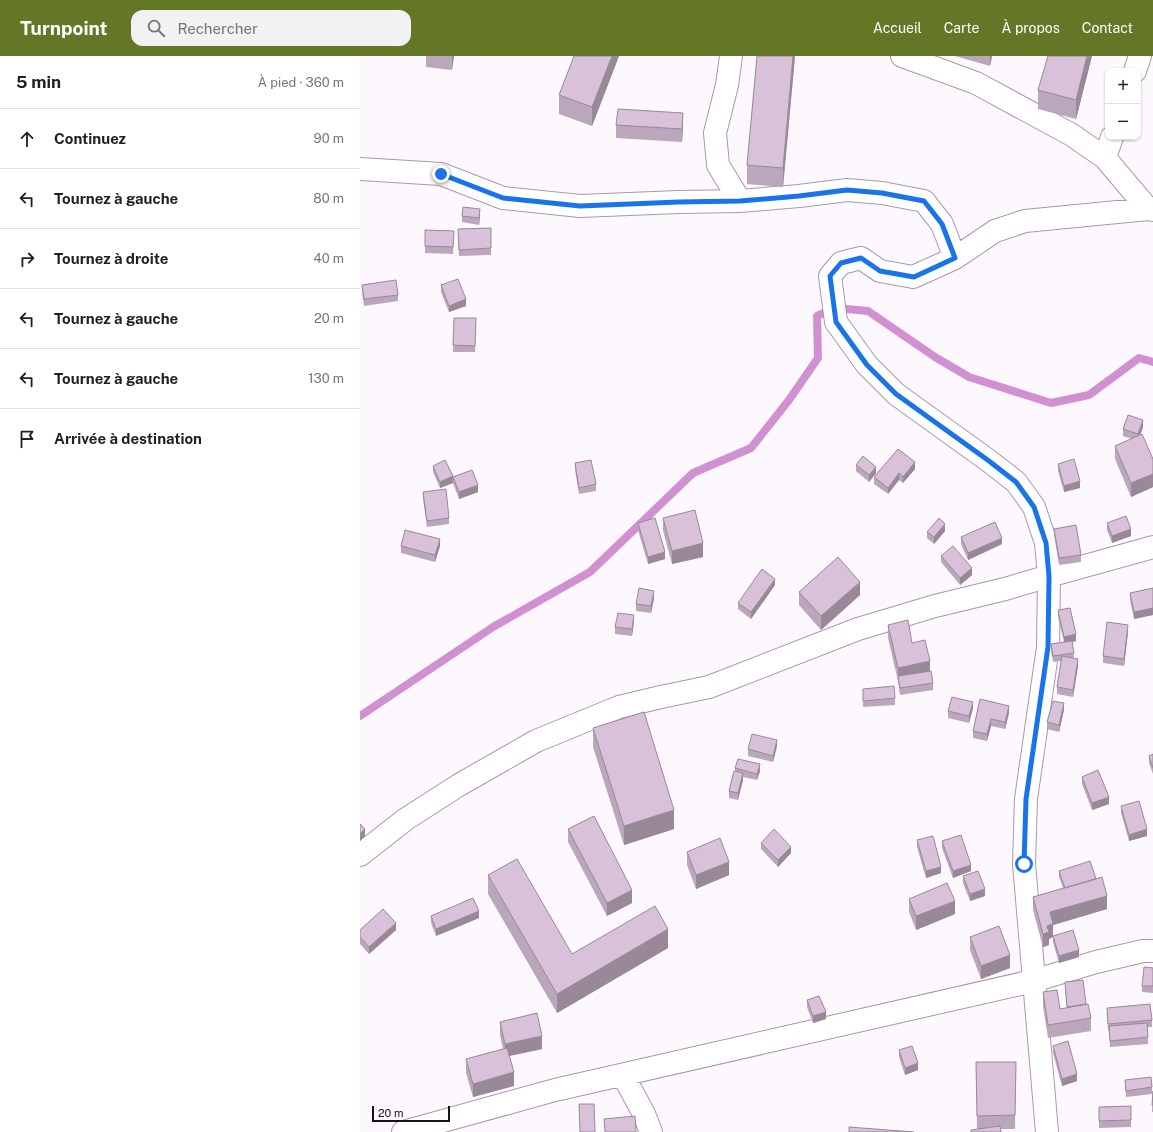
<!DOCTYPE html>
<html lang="fr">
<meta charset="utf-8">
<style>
:root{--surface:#fff;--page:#f2f2f2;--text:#202124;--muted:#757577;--line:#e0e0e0;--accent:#637726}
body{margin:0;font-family:"Public Sans",sans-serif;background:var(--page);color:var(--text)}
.controls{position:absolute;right:12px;top:12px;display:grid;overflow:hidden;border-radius:8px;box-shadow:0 1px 3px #0004}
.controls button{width:36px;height:36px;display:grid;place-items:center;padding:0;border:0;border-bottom:1px solid var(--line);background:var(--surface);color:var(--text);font:20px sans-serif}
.scale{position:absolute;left:12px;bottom:10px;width:78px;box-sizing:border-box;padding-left:4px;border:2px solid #191119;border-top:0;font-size:11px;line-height:14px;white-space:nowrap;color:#191119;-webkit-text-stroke:3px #fdf8fd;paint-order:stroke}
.stop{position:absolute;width:12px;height:12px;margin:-9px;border:3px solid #1a73e8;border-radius:50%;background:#fff}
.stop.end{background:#1a73e8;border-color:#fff;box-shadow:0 1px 4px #0008}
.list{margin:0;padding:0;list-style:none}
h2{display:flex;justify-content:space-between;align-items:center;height:52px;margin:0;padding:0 16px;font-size:17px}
h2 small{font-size:13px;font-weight:400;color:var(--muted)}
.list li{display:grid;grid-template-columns:26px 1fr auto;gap:12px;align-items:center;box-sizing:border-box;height:60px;padding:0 16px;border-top:1px solid var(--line)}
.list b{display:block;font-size:15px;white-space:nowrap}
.list em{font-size:13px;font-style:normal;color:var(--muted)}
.icon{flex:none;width:22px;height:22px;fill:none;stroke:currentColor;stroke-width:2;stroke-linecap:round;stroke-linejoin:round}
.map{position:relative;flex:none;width:793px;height:1076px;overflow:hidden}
header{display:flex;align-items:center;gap:24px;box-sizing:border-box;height:56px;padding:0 20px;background:var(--accent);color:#fff}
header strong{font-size:19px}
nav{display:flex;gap:22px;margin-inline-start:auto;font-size:14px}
.search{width:280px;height:36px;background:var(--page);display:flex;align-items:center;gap:10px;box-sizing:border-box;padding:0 14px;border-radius:12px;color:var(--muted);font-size:15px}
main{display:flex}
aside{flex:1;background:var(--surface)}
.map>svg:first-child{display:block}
</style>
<header>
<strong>Turnpoint</strong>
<div class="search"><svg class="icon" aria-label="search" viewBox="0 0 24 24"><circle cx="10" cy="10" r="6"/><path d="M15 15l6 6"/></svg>Rechercher</div>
<nav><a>Accueil</a><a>Carte</a><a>À propos</a><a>Contact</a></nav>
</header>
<main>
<aside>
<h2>5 min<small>À pied · 360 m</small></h2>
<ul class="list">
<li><svg class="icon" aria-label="ahead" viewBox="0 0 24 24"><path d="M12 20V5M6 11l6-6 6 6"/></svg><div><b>Continuez</b></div><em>90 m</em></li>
<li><svg class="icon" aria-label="left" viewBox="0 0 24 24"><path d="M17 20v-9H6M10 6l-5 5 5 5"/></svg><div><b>Tournez à gauche</b></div><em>80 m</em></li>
<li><svg class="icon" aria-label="right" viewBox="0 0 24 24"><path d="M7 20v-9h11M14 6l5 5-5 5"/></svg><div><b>Tournez à droite</b></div><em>40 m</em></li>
<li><svg class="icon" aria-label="left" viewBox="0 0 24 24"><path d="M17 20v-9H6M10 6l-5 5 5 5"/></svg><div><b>Tournez à gauche</b></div><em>20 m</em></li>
<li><svg class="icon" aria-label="left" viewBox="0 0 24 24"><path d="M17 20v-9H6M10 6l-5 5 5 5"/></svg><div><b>Tournez à gauche</b></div><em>130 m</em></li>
<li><svg class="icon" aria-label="arrive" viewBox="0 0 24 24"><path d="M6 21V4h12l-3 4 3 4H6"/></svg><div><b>Arrivée à destination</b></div></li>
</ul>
</aside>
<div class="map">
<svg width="793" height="1076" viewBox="0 0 793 1076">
<rect width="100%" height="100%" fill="#fdf8fd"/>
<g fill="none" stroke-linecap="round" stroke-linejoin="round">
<path stroke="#d190d2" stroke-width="8" d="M0 660 133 571 230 516 333 417 391 392 429 344 458 302 457 260 475 252 508 255 575 301 609 321 691 347 729 339 779 302 793 306"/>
<g stroke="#ac96ac" stroke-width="24">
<path id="minor" d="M371 0 367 29 355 77 358 109 380 145
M542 0 616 27 712 79 745 102
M775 15 780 0
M752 81 745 102 788 153
M0 113 81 118 143 142 220 150 319 146 380 145 439 140 487 134 522 137 564 145 582 168 595 202
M0 799 46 763 99 729 176 685 259 651 301 641 349 631 498 573 575 550 645 533 689 520 793 491
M263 1019 284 1058 291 1076
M43 1076 195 1034 673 925 736 906 783 895H793
M687 1076 664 808 666 743 688 591 689 520 686 487 674 451 656 426 629 405 536 338 507 309 476 266 470 220 481 207 501 202 520 215 553 221 595 202 635 175 665 165 788 153 793 154"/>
</g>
<use href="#minor" stroke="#fff" stroke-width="22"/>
</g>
<path fill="#bba7bb" d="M66 0H94L92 14 66 11Z
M259 0 232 70 199 58V39Z
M397 0H435L423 131 387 128V109Z
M595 0H632L630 10Z
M732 0 716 63 678 53V34Z
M256 69 323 70 322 86 256 82Z
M102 160H120L119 169 102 166Z
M131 172V199L99 200 98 173Z
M65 174 94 182 93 198 65 197Z
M2 229 38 239V245L4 250 2 236Z
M81 229 106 250 89 256 81 236Z
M94 262H116L115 296H93Z
M783 371 780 379 793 403V431L771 441 755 403V390L772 383 763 380V373Z
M215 407 236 428V435L219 438 215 414Z
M698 408 720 432 704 436 698 415Z
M496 409 516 417 509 426 496 415Z
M73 410 93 421 118 436 99 443 93 427 80 432 73 416Z
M555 413 543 427 539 424 528 438 514 428V421Z
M63 436 89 462V468L67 471 63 443Z
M303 462 343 501 312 508 303 475Z
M278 467 305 503 288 508 278 474Z
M747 467 771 480 752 487 747 474Z
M694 473 721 499V506L699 509 694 479Z
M585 475 574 488 567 482V476Z
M601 481 642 488 608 504 601 488Z
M41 490H80L75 506 41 497Z
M581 500 612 519 600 529 581 506Z
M415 529 391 563 378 553V547Z
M793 532V559L774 563 770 544V537Z
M439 536 500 539 461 574 439 549Z
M294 542 291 557 276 555V548Z
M698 554 716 585 712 586 714 602 718 610 713 641 697 638V631L701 605 693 606 691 595V588L704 586 698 561Z
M274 565 272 580 255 578V571Z
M528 569 552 587 570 615 573 627V634L540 639 538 625 528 582Z
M768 576 764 610 743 607V600Z
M503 633 535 642V649L503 651Z
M620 643 649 657 645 673 631 670 627 685 613 682V675Z
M613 652 609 667 588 662V655Z
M704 654 699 676 687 673V666Z
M233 672 314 773 264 789 233 691Z
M417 690 413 706 388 700V693Z
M793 698V718L789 707V700Z
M375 712 400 715 397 724 383 721V724L378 744 369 742V735L375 716Z
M722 721 749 748 732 754 722 728Z
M761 750 787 780 769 785 761 757Z
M208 773 272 847 247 860 208 786Z
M557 784 581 817 566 822 557 791Z
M582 785 611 815 593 822 582 792Z
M401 787 431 797 418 811 401 793Z
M327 796 369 819 336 833 327 809Z
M699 815 747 853 693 869V881L689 883V889L683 891 673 854V841L703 832 699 821Z
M128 819 212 898 308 892 197 957 128 838Z
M603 820 625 840 610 845 603 827Z
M549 843 595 858 556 874 549 856Z
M71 860 119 862 76 880 71 867Z
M0 874H36L9 898 0 888Z
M693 880 719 901 699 907 693 886Z
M610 881 650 912 621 923 610 894Z
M793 912V937L782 936V930Z
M705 926 726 948 731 962V975L688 982 683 950V936L700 953 707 952 705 933Z
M447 944 466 963 453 967 447 951Z
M747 952 792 964V971H788V988L750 991 749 974 748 975Z
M140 966 182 993 149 1000 154 1030 113 1041 106 1017V1003L143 993 140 979Z
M693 990 717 1025 702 1030 693 997Z
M539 994 558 1014 545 1019 539 1001Z
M616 1006H656L655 1073H617Z
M765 1024 792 1031V1038L766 1041Z
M793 1035V1056H792V1049Z
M771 1050V1071L739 1072V1051Z"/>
<path fill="#988898" d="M92 0H94L92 14Z
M252 0H259L232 70V51Z
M433 0H435L423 131V112Z
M630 0H632L630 10Z
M727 0H732L716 63V44Z
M323 57V70L322 86V73Z
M120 153V160L119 169V162Z
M106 243V250L89 256V250Z
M783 364V371L778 385V378Z
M555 406V413L543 427V421Z
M516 411V417L509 426V419Z
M539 417V424L528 438V432Z
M793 418V431L771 441V427Z
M93 420V427L80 432V426Z
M720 425V432L704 436V430Z
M118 429V436L99 443V436Z
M585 468V475L574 488V481Z
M771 473V480L752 487V480Z
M642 482V488L608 504V497Z
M80 483V490L75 506V499Z
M343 487V501L312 508V495Z
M305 496V503L288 508V501Z
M612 512V519L600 529V522Z
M415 523V529L391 563V556Z
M500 526V539L461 574V560Z
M294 535V542L291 557V550Z
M793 552V559L774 563V556Z
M274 559V565L272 580V573Z
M768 569V576L764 610V603Z
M716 578V585L704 588V581Z
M718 603V610L713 641V634Z
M570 605V618L538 620V625V612Z
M613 646V652L609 667V660Z
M704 647V654L699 676V669Z
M649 650V657L645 673V666Z
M631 663V670L627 685V678Z
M417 684V690L413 706V700Z
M400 708V715L397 724V718Z
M383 717V724L378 744V737Z
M749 741V748L732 754V747Z
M314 754V773L264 789V770Z
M5 773V780L0 785V778Z
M787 773V780L769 785V779Z
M431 791V797L418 811V804Z
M369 806V819L336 833V819Z
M611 809V815L593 822V815Z
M581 811V817L566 822V815Z
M625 833V840L610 845V838Z
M272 834V847L247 860V847Z
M747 840V853L693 869V881L689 883V889L683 891V878L690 856Z
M595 845V858L556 874V860Z
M119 855V862L76 880V873Z
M36 867V874L9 898V891Z
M308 873V892L197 957V938Z
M719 894V901L699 907V900Z
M650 899V912L621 923V910Z
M466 956V963L453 967V960Z
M182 980V993L145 1001V988Z
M558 1007V1014L545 1019V1012Z
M154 1016V1030L113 1041V1028Z
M717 1018V1025L702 1030V1023Z"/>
<path fill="#d9c2d9" stroke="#988898" d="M214 0H252L232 51 199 39Z
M397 0H433L423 112 387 109Z
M688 0H727L716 44 678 34Z
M258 53 323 57 322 73 256 69Z
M103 151 120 153 119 162 102 160Z
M131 172V192L99 194 98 173Z
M65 174 94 175 93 191 65 190Z
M98 223 106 243 89 250 81 229Z
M36 224 38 239 4 243 2 229Z
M94 262H116L115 290 93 289Z
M768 359 783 364 778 378 763 373Z
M782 378 793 403V418L771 427 755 390Z
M538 393 555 406 543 421 539 417 528 432 514 421Z
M503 400 516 411 509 419 496 409Z
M714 403 720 425 704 430 698 408Z
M85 404 93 420 80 426 73 410Z
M231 404 236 428 219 432 215 407Z
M112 414 118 429 99 436 93 421Z
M86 433 89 462 67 465 63 436Z
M335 454 343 487 312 495 303 462Z
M766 460 771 473 752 480 747 467Z
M295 462 305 496 288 501 278 467Z
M579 462 585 468 574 481 567 476Z
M635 466 642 482 608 497 601 481Z
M716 469 721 499 699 502 694 473Z
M45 474 80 483 75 499 41 490Z
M593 490 612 512 600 522 581 500Z
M478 501 500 526 461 560 439 536Z
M402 513 415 523 391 556 378 547Z
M279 532 294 535 291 550 276 548Z
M793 532V552L774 556 770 537Z
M710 552 716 578 704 581 698 554Z
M258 557 274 559 272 573 255 571Z
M548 564 552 587 565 584 570 605 538 612 528 569Z
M747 566 768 569 764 603 743 600Z
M712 585 714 597 693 600 691 588Z
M702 600 718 603 713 634 697 631Z
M571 615 573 627 540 632 538 620Z
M534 630 535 642 503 645V633Z
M592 641 613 646 609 660 588 655Z
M620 643 649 650 645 666 631 663 627 678 613 675Z
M693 645 704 647 699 669 687 666Z
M284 656 314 754 264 770 233 672Z
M392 678 417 684 413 700 388 693Z
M793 698V712L789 700Z
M378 703 400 708 397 718 375 712Z
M738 714 749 741 732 747 722 721Z
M374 715 383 717 378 737 369 735Z
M779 745 787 773 769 779 761 750Z
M234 760 272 834 247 847 208 773Z
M0 768 5 773 0 778Z
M414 773 431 791 418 804 401 787Z
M601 779 611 809 593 815 582 785Z
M573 780 581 811 566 815 557 784Z
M360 782 369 806 336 819 327 796Z
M157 803 212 898 295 850 308 873 197 938 128 819Z
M730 805 736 823 705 832 699 815Z
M618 815 625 833 610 838 603 820Z
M742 821 747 840 690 856 693 868 687 870 689 876 683 878 673 841Z
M587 827 595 845 556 860 549 843Z
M113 842 119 855 76 873 71 860Z
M23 853 36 867 9 891 0 881V874Z
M639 870 650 899 621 910 610 881Z
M713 874 719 894 699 900 693 880Z
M784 911 793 912V930H782Z
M723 924 726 948 707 951 705 926Z
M697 934 700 953 728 948 731 962 688 969 683 936Z
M459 940 466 956 453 960 447 944Z
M790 948 792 964 748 968 747 952Z
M177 957 182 980 145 988 140 966Z
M787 967 788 981 750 985 749 970Z
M708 985 717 1018 702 1023 693 990Z
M552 990 558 1007 545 1012 539 994Z
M147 992 154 1016 113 1028 106 1003Z
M616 1006H656L655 1059 617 1060Z
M791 1021 792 1031 766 1035 765 1024Z
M793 1035V1049H792Z
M219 1048H234L235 1076H220Z
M771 1050V1064L739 1065V1051Z
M275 1060 276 1076H245L244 1063Z
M640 1070 641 1076H611V1074Z
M489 1071 554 1076H489Z"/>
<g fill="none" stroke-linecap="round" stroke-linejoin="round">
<path stroke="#1a73e8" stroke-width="5" d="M81 118 143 142 220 150 319 146 380 145 439 140 487 134 522 137 564 145 582 168 595 202 554 221 520 215 501 202 481 207 470 220 476 266 507 309 536 338 629 405 656 426 674 451 686 487 689 520 688 591 666 743 664 808"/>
</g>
</svg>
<div class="controls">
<button>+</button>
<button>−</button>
</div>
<div class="scale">20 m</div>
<div class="stop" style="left:664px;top:808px"></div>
<div class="stop end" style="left:81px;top:118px"></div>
</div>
</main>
